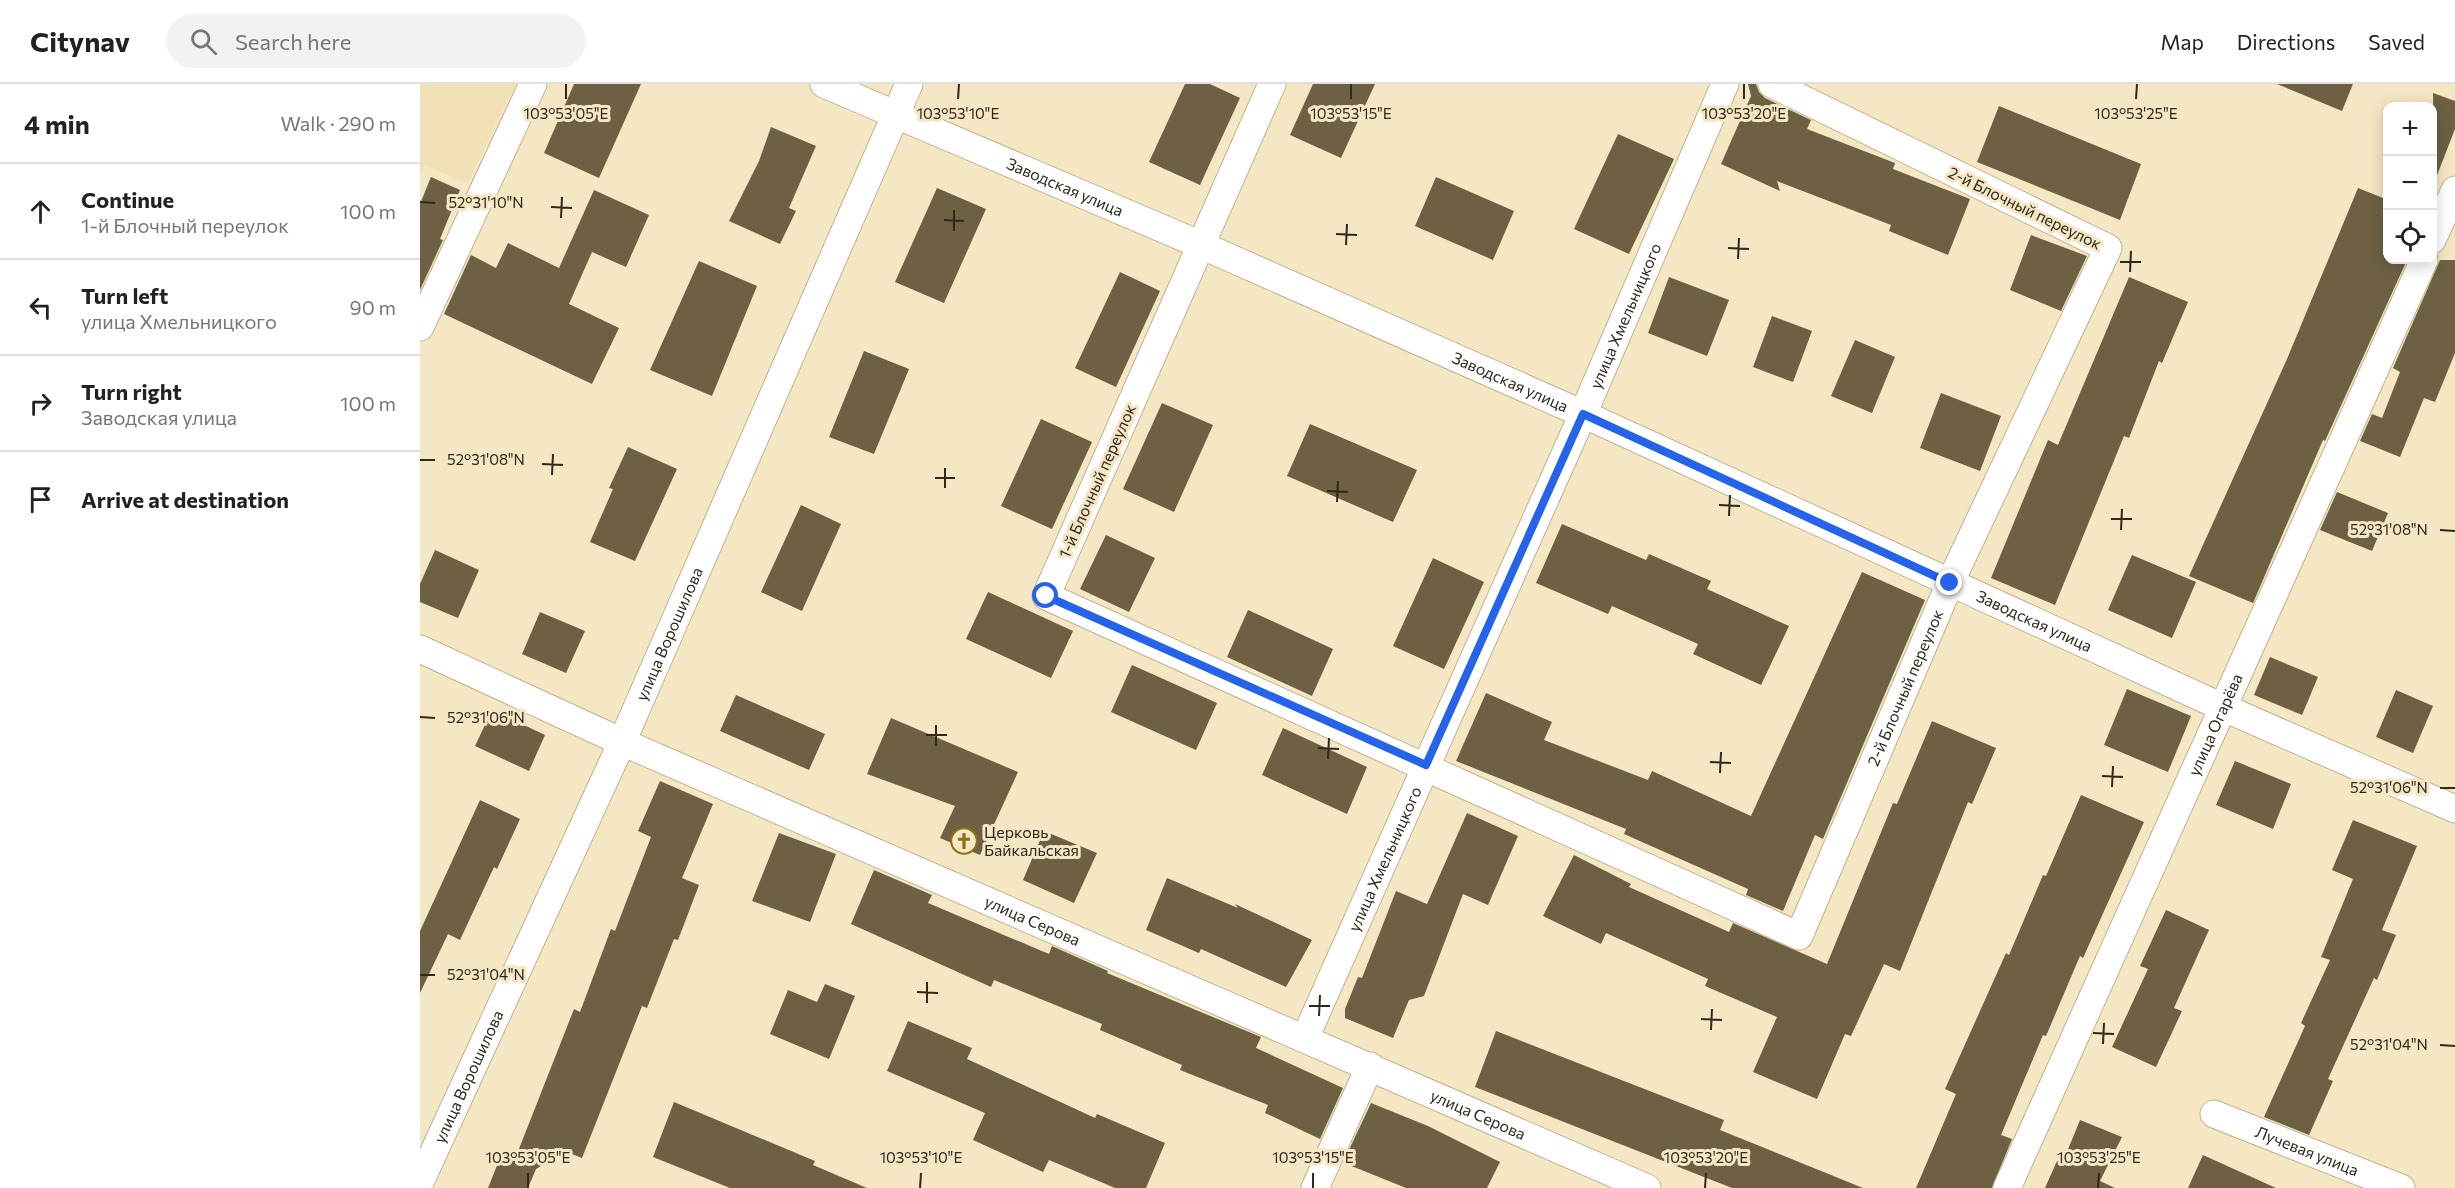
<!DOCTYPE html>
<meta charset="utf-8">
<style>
:root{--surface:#fff;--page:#f2f2f2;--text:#222;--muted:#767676;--line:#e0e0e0}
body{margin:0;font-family:Commissioner,sans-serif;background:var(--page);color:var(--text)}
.controls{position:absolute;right:18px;top:18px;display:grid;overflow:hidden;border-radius:12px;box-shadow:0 3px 15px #0003}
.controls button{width:54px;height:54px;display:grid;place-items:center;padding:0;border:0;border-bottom:2px solid var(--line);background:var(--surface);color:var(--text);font:30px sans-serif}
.stop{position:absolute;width:18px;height:18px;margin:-14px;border:4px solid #2563eb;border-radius:50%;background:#fff}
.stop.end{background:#2563eb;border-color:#fff;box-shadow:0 2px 6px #0008}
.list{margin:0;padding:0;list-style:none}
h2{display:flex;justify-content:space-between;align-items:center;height:78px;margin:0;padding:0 24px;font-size:26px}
h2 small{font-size:20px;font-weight:400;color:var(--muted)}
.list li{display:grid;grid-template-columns:39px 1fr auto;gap:18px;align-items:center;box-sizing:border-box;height:96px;padding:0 24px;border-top:2px solid var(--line)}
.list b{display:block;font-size:22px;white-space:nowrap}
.list p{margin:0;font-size:20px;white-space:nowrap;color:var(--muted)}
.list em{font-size:20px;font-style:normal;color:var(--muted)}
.icon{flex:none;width:33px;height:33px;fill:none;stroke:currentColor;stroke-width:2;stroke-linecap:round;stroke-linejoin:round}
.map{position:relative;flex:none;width:2035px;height:1104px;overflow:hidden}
header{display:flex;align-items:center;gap:36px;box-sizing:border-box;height:84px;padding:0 30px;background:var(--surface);border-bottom:2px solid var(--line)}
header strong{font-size:28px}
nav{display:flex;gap:33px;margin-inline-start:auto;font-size:21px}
.search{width:420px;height:54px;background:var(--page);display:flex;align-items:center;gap:15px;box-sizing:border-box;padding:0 21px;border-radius:33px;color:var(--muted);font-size:22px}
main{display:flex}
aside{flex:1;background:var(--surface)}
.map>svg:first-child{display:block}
</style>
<header>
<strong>Citynav</strong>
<div class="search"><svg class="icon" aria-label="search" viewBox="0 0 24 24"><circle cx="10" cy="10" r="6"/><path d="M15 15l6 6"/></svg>Search here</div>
<nav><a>Map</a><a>Directions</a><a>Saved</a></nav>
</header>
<main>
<aside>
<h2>4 min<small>Walk · 290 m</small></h2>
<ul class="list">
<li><svg class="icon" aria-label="ahead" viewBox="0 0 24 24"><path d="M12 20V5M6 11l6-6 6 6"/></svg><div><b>Continue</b><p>1-й Блочный переулок</p></div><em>100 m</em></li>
<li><svg class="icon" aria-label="left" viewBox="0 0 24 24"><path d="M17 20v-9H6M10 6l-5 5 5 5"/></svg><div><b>Turn left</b><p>улица Хмельницкого</p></div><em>90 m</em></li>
<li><svg class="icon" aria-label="right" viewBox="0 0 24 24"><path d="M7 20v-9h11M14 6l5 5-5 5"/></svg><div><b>Turn right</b><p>Заводская улица</p></div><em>100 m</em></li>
<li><svg class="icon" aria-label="arrive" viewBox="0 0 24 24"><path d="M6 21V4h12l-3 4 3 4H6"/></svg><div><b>Arrive at destination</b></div></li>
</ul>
</aside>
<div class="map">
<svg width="2035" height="1104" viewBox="0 0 2035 1104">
<rect width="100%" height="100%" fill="#f5e6c4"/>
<path fill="#f1dfb5" d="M0 0H95L48 99 5 81 0 91Z"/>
<path fill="#6e6143" d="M154 0H221L179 94 124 69Z
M765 0H790L820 14 780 101 729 78Z
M893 0H955L921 74 870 51Z
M1328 0H1336L1339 8 1345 14 1391 36 1387 45 1475 79 1473 85 1550 115 1528 171 1469 147 1471 141 1357 97 1360 107 1301 80 1331 12Z
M1857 0H1933L1922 27Z
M2013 9 2035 17V45L2014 99Z
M1579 22 1721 80 1700 136 1557 78Z
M351 43 396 62 369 124 376 127 360 160 309 137 339 77Z
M1198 50 1254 75 1209 170 1154 145Z
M11 93 40 106 20 155 23 156 0 206V120Z
M1016 93 1094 127 1073 176 995 142Z
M517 104 566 125 524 219 475 198Z
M1938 104 1968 116V176H1987L1905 357 1903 356 1833 519 1769 492 1867 275Z
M174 106 229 131 206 183 172 168 149 220 199 244 172 300 24 230 51 171 76 184 88 159 139 184Z
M1611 151 1667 172 1641 227 1590 206Z
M2020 176H2035V269L2015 318 2004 314 1980 373 1940 357 1952 330 1962 334 1980 288 1973 284Z
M279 177 337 202 292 312 230 286Z
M700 188 740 207 696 303 655 284Z
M1249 193 1309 216 1287 272 1228 249Z
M1709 193 1768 218 1742 279 1739 277 1709 354 1704 352 1635 521 1571 494 1628 356 1638 361Z
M1352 232 1392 247 1373 298 1333 283Z
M1435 256 1475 273 1452 329 1411 312Z
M444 267 489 285 454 370 409 353Z
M1521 309 1581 332 1560 387 1500 364Z
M742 319 793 341 754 428 703 405Z
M621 335 672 358 632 445 581 422Z
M890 340 997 386 973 438 867 392Z
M208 363 257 385 215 477 170 458 193 405 189 404Z
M1917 408 1968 429 1952 467 1900 446Z
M381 421 421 440 382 527 341 508Z
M1142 440 1226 476 1229 470 1291 497 1287 505 1369 542 1341 601 1273 570 1278 560 1192 522 1188 530 1116 499Z
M686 451 735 474 709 528 660 505Z
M15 466 59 486 38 534 0 518V500Z
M1712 471 1776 498 1752 554 1688 526Z
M1013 474 1064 498 1024 585 973 562Z
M1442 488 1505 516 1403 755 1395 751 1363 827 1326 811 1328 805 1204 750 1206 745 1036 677 1066 609 1132 638 1124 656 1228 696 1232 687 1331 732Z
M568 508 653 547 631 594 546 555Z
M828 526 913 565 892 612 807 573Z
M120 528 165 547 146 589 102 570Z
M1850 573 1898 593 1882 631 1834 611Z
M712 581 797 619 776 666 691 628Z
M1707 605 1771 632 1748 688 1684 661Z
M1976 606 2013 622 1993 669 1956 653Z
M316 611 405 650 389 686 300 647Z
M72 626 125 651 109 687 55 662Z
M471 634 598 688 560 771 520 754 535 722 447 690Z
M1512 637 1576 664 1552 720 1548 718 1480 887 1464 880 1431 952 1425 950 1397 1015 1333 988 1357 933 1285 902 1288 895 1186 849 1181 860 1123 832 1154 771 1211 800 1209 803 1309 848 1313 839 1407 880 1473 719 1477 720Z
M863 644 947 683 927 730 842 691Z
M1815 677 1871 700 1853 745 1796 721Z
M240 697 293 720 262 794 279 801 258 856 254 855 227 924 222 922 162 1074 144 1067 116 1085 108 1104H68L82 1069 95 1075 154 925 160 928 191 845 195 847 231 753 218 747Z
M1661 711 1724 738 1663 874 1660 872 1626 952 1623 951 1581 1051 1592 1055 1572 1104H1496L1536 1010 1525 1005 1586 869 1589 871 1623 791 1626 792Z
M60 716 100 735 77 785 74 783 40 856 28 850 0 909V847Z
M1047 729 1098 752 1068 821 1043 810 1004 912 989 916 973 954 925 934V925L938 893 942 894 976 807 1007 820Z
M1933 736 1997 762 1962 846 1976 851 1957 896 1954 894 1908 995 1913 997 1889 1051 1844 1033 1885 942 1881 939 1910 876 1901 873 1933 795 1912 786Z
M624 747 677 769 654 819 603 796Z
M359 749 416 770 390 838 332 817Z
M454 786 512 811 508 819 629 870 632 862 688 887 687 889 841 953 836 964 923 1004 900 1055 845 1029 848 1021 760 986 762 981 680 946 682 940 574 896 571 903 431 840Z
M747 794 818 824 815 820 892 856 866 903 781 865 779 869 726 846Z
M1746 826 1789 846 1754 924 1762 927 1736 983 1692 963 1728 885 1720 882Z
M405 900 435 912 409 975 350 950 368 906 397 918Z
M488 937 552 964 547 975 675 1034 677 1030 745 1059 726 1104H695L629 1076 623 1088 553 1056 565 1029 467 987Z
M1076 947 1304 1036 1300 1046 1443 1104H1312L1055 1003Z
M254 1018 395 1077 393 1081 447 1104H310L233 1073Z
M951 1019 1008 1042 1080 1078 1067 1104H986L929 1081 934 1071 928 1068Z
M1660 1036 1702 1053 1680 1097 1695 1104H1625L1637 1077 1642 1080Z
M1783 1071 1856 1104H1768Z"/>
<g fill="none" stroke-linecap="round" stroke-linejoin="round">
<g stroke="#c0b291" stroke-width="29">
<g id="street">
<path id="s1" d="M404 0 781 161 1163 330 1802 623 2035 725"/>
<path id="s2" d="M852 0 626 512 1379 852 1530 499 1688 164 1352 0"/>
<path d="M2012 156 2035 106"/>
<path d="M0 243 113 0"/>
<path id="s3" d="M0 565 202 658 1227 1104"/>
<path id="s4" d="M885 954 1163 330 1305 0"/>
<path id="s5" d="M1794 1030 1981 1104"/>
<path id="s6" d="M0 1098 202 658 489 0"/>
<path d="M895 1104 950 982"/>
<path id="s7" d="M1587 1104 2004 176"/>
</g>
</g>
<use href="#street" stroke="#fff" stroke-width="27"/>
</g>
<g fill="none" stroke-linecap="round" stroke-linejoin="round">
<path stroke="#2563eb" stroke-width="8" d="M626 512 1006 681 1163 330 1530 499"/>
</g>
<path fill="none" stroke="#2e291c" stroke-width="2" d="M146 15V0M538 15 539 0M931 15V0M1324 15V0M1716 15 1717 0M0 118 15 119M131 123 152 124M141 134 142 113M524 136 544 137M534 147V126M916 150 937 151M926 161 927 140M1308 164 1329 165M1318 175 1319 154M1700 178H1721M1710 188 1711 167M0 376H15M122 380 143 381M132 391 133 370M515 394H535M525 404V384M907 407 928 408M917 418 918 397M1299 421 1320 422M1309 432 1310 411M1691 435H1712M1701 446 1702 425M2020 446 2035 447M0 633 15 634M506 651H527M516 662V641M898 664 919 665M908 675 909 654M1290 678 1311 679M1300 689 1301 668M1682 692 1703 693M1692 703 1693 682M2020 704H2035M0 891H15M497 908 518 909M507 919V898M889 922H910M899 932 900 911M1281 935 1302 936M1291 946 1292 925M1673 949 1694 950M1683 960 1684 939M2020 961 2035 962M108 1104V1089M500 1104 501 1089M893 1104V1089M1285 1104 1286 1089M1678 1104 1679 1089"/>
<defs>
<g id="church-ring" transform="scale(1.35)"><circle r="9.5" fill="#f5e6c4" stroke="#907016" stroke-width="1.5"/><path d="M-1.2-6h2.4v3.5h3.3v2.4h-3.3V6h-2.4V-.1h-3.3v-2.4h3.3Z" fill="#907016"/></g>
</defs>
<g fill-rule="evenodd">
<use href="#church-ring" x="544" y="757"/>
</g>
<g text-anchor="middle" stroke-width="6" stroke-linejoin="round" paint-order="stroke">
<g font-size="16" fill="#2e291c" stroke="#f5e6c4">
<text dy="6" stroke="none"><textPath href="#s1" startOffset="262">Заводская улица</textPath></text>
<text transform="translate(1605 124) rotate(26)" y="6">2-й Блочный переулок</text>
<text dy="6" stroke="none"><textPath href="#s4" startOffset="790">улица Хмельницкого</textPath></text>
<text dy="6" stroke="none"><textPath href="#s1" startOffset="748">Заводская улица</textPath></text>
<text transform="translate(677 397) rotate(-66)" y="6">1-й Блочный переулок</text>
<text dy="6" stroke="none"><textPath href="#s1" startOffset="1324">Заводская улица</textPath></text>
<text dy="6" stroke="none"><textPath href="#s6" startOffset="602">улица Ворошилова</textPath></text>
<text dy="6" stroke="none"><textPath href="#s2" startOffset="1656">2-й Блочный переулок</textPath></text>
<text dy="6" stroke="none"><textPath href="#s7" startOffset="508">улица Огарёва</textPath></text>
<text dy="6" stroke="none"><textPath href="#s4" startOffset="196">улица Хмельницкого</textPath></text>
<text dy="6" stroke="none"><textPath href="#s3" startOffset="670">улица Серова</textPath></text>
<text dy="6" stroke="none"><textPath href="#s6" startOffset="116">улица Ворошилова</textPath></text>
<text dy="6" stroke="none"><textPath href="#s3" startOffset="1156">улица Серова</textPath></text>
<text dy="6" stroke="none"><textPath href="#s5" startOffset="100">Лучевая улица</textPath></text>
</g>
<g font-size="16" fill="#2e291c" stroke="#f5e6c4" text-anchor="start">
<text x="564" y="754">Церковь<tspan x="564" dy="18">Байкальская</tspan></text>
</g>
</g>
<g font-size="15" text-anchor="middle" fill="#2e291c" stroke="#f5e6c4" stroke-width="6" stroke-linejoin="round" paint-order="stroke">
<text x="146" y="35">103°53'05"E</text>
<text x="538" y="35">103°53'10"E</text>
<text x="931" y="35">103°53'15"E</text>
<text x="1324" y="35">103°53'20"E</text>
<text x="1716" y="35">103°53'25"E</text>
<text x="66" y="124">52°31'10"N</text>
<text x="66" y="381">52°31'08"N</text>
<text x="1969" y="451">52°31'08"N</text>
<text x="66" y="639">52°31'06"N</text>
<text x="1969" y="709">52°31'06"N</text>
<text x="66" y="896">52°31'04"N</text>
<text x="1969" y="966">52°31'04"N</text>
<text x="108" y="1079">103°53'05"E</text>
<text x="501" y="1079">103°53'10"E</text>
<text x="893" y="1079">103°53'15"E</text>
<text x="1286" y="1079">103°53'20"E</text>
<text x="1679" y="1079">103°53'25"E</text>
</g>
</svg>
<div class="controls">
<button>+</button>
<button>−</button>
<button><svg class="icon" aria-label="locate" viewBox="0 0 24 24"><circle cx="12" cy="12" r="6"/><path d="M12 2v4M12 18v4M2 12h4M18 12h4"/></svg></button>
</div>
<div class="stop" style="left:626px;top:512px"></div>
<div class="stop end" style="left:1530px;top:499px"></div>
</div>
</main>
